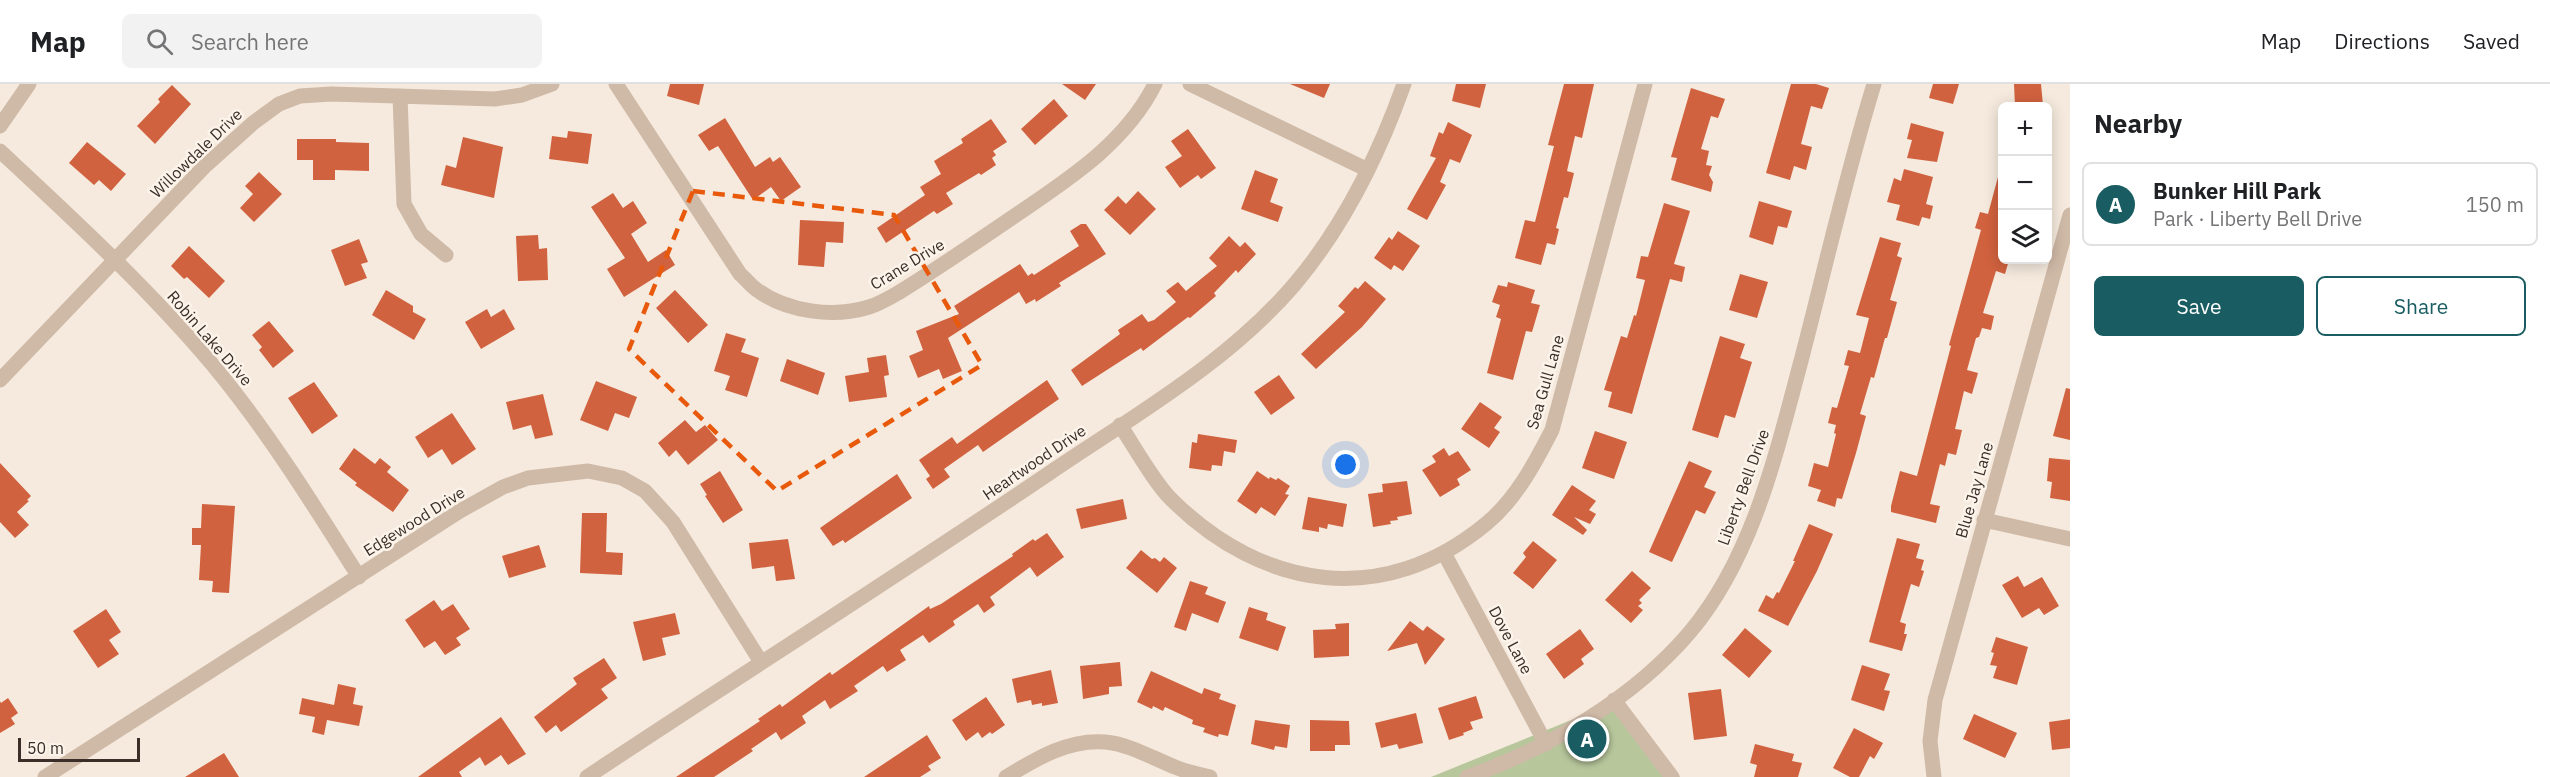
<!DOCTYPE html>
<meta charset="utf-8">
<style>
:root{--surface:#fff;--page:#f2f2f2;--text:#202124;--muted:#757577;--line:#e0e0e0;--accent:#195c61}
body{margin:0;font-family:"IBM Plex Sans",sans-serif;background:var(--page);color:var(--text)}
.controls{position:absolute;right:18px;top:18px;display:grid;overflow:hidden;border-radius:9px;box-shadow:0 3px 15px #0003}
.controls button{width:54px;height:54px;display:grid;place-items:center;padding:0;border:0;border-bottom:2px solid var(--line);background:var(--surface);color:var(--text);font:30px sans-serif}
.scale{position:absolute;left:18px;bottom:15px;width:122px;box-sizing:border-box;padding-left:6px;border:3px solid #3b2e29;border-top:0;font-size:16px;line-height:21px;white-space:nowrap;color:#3b2e29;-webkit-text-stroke:4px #fcf4ea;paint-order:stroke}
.you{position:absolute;left:1346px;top:381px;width:21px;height:21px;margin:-15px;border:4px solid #fff;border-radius:50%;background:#1a73e8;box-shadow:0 0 0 9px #1a73e833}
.badge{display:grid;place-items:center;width:39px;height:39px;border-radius:50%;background:var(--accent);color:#fff;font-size:20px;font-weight:700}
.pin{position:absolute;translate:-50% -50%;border:3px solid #fff;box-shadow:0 2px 6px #0006}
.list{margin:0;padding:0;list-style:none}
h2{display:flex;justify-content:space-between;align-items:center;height:78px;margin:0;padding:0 24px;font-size:26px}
h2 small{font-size:20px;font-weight:400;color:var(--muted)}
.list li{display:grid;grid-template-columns:39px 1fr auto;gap:18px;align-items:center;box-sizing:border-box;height:84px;margin:0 12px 12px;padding:0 12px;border:2px solid var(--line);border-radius:9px}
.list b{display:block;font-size:22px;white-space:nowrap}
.list p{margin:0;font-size:20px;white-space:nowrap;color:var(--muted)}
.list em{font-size:20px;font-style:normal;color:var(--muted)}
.actions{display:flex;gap:12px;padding:18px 24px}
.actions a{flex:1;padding:14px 0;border:2px solid var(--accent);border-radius:9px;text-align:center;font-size:21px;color:var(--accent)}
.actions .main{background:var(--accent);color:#fff}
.icon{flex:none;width:33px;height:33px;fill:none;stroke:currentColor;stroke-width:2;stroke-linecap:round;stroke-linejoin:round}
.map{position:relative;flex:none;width:2070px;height:693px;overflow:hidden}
header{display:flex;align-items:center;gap:36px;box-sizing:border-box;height:84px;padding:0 30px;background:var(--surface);border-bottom:2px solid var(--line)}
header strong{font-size:28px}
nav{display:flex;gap:33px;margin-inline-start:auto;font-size:21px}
.search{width:420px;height:54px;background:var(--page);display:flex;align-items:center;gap:15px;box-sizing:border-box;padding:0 21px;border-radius:9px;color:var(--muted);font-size:22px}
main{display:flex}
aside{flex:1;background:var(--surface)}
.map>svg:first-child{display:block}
</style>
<header>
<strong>Map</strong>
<div class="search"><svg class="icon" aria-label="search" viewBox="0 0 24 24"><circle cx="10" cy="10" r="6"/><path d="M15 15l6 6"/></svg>Search here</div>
<nav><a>Map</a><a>Directions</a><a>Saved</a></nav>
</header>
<main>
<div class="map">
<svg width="2070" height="693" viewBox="0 0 2070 693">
<rect width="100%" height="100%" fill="#f5eadd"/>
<path fill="#b7c69b" d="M1618 617 1680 693H1431Z"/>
<path fill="#d1623f" d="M670 0H704L699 21 667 12Z
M1062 0H1096L1085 16Z
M1290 0H1330L1324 14Z
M1456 0H1486L1480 24 1452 17Z
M1564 0H1594L1582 54 1575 52 1567 87 1574 89 1568 114 1564 113 1556 144 1559 145 1555 161 1547 159 1541 181 1515 174 1525 136 1535 138 1554 62 1548 61Z
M1791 0H1816L1829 4 1822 25 1811 22 1801 60 1812 63 1806 86 1794 82 1790 96 1766 89Z
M1933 0H1959L1953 20 1929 14Z
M2014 0H2041L2043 21 2015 22Z
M172 1 191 20 155 60 137 42 160 18 158 15Z
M1691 4 1725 15 1718 34 1711 32 1701 65 1709 67 1706 81 1712 82 1709 91 1713 98 1711 108 1671 96 1677 74 1671 73Z
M1054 15 1068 32 1035 61 1021 45Z
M725 34 755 83 770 73 773 78 780 73 801 103 781 117 771 103 753 116 718 62 709 67 698 51Z
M991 35 1007 58 993 67 996 71 992 74 996 81 981 91 979 89 946 109 953 120 937 130 934 127 886 159 877 144 925 111 920 103 941 90 934 77 963 59 961 55Z
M1448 38 1472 51 1460 79 1450 75 1440 98 1446 101 1427 136 1407 125 1436 74 1430 72 1439 48 1443 50Z
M1911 39 1944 48 1937 78 1907 74 1912 56 1907 55Z
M1188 45 1216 84 1201 95 1198 91 1180 104 1165 83 1182 72 1171 57Z
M568 47 592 50 588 80 549 75 552 52 567 54Z
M463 53 503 63 494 114 441 101 446 81 456 84Z
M297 55H336V58L369 59V87L335 86V96H313V76H297Z
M87 58 126 90 111 107 99 96 94 101 69 79Z
M1904 85 1933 93 1926 120 1933 122 1930 135 1922 133 1919 142 1896 136 1900 121 1887 118 1894 94 1901 97Z
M1255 86 1278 95 1270 118 1283 123 1278 138 1241 125Z
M259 88 282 110 254 138 240 124 253 110 245 102Z
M1998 93H2002V176H2009L2005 190 1996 187 1983 229 1994 232 1991 246 1982 244 1979 253 1976 254 1967 286 1978 289 1972 310 1964 307 1955 345 1962 346 1956 371 1948 369 1945 382 1940 380 1930 420 1940 422 1936 439 1891 428V422L1900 387 1917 392 1951 262 1949 261 1981 146 1975 144 1980 128 1988 130Z
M1138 107 1156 125 1130 151 1104 126 1118 112 1126 120Z
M613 109 623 124 633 117 647 139 631 150 648 178 666 166 675 181 624 213 607 185 625 174 591 123Z
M1759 117 1792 127 1787 144 1778 142 1773 161 1749 153Z
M1664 119 1690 127 1674 180 1685 183 1682 198 1670 195 1632 330 1608 323 1612 308 1604 306 1621 252 1627 254 1634 231 1636 232 1645 196 1636 194 1641 172 1648 173Z
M800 136 844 138 843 159 826 158 824 183 798 181Z
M1081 140H1086L1106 170 1059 199 1061 202 1036 218 1035 215 1026 220 1019 208 948 254 962 287 943 295 939 285 918 294 909 272 923 266 916 247 959 230 954 222 1020 180 1028 192 1032 189 1034 191 1079 162 1070 147Z
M1398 147 1420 162 1403 187 1394 181 1391 186 1374 174 1389 153 1392 156Z
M538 151 539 165 547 164 548 196 518 197 516 152Z
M1229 152 1240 163 1245 158 1256 170 1238 189 1236 186 1214 209 1216 212 1190 234 1188 233 1143 267 1141 264 1082 302 1071 286 1120 250 1118 246 1142 230 1148 238 1154 236 1176 218 1166 207 1178 198 1186 207 1217 182 1209 174Z
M1880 153 1901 159 1897 172 1902 174 1890 216 1897 218 1887 254H1885L1874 294 1871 293 1860 330 1866 332 1856 369 1842 415 1837 414 1835 423 1817 417 1821 406 1808 402 1814 379 1828 383 1836 350 1834 349 1836 341 1828 339 1832 323 1837 324 1849 282 1844 281 1848 266 1860 269 1869 234 1856 231Z
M359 155 368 178 361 180 367 194 345 202 331 166Z
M189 162 225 197 209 214 187 193 184 195 171 182Z
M1740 190 1768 198 1757 234 1729 226Z
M1365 197 1386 215 1362 243 1316 285 1301 270 1345 228 1338 222 1355 203 1358 205Z
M1508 198 1535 206 1531 219 1540 221 1532 248 1526 247 1513 296 1487 289 1501 235 1496 233 1500 221 1492 218 1498 201 1507 203Z
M386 206 413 222V228L426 235 414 256 372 231Z
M675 206 708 241 688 259 656 224Z
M487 225 491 233 504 225 515 245 481 265 465 238Z
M269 237 294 267 273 284 259 266 262 263 252 251Z
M726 249 746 255 741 268 759 274 747 313 725 306 730 292 714 287Z
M1720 252 1745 260 1740 274 1752 278 1735 334 1725 331 1718 354 1692 346Z
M886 271 889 291 884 292 887 313 849 318 845 292 869 288 867 274Z
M787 275 825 289 818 311 780 297Z
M1279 291 1295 314 1271 331 1254 308Z
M1047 296 1059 315 983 368 978 361 944 385 950 393 933 405 926 395 930 392 919 376 952 353 957 360Z
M596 297 637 313 629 334 615 329 608 347 580 336Z
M314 298 338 332 312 350 288 314Z
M2066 304 2070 305V356L2053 352Z
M543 310 553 351 535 355 531 341 513 346 506 318Z
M1480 318 1502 333 1494 344 1500 348 1489 364 1461 345Z
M452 329 476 365 452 381 442 365 428 374 415 353Z
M685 336 696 348 705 341 718 356 688 381 676 366 669 373 658 359Z
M1595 347 1627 358 1614 395 1582 384Z
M1198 350 1237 356 1235 369 1224 367 1222 382 1212 381 1211 387 1189 384 1192 358 1197 359Z
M354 364 375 380 380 374 391 383 387 388 409 406 393 428 355 401 357 399 339 385Z
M1444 364 1449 372 1458 367 1471 386 1457 395 1460 401 1440 413 1422 386 1436 378 1432 372Z
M2049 374 2070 376V417L2050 414 2052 398 2047 397Z
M1689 377 1712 387 1704 403 1716 408 1705 430 1696 426 1672 478 1649 468Z
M0 379 31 412 27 416 29 417 17 428 29 441 15 454 0 438Z
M720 387 743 426 723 439 705 412 707 411 700 400Z
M1257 387 1269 395 1270 393 1276 396 1278 394 1290 402 1285 410 1289 411 1275 432 1261 423 1256 430 1237 417Z
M897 390 912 414 845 459 843 456 833 462 820 444Z
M1407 397 1412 430 1397 433 1398 436 1390 437 1391 440 1373 443 1368 410 1383 408 1382 400Z
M1572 401 1596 417 1589 426 1596 430 1590 440 1574 433 1587 446 1583 451 1552 431Z
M1308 413 1347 420 1343 443 1328 440 1327 445 1319 443V448L1302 445Z
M1123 415 1127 435 1081 445 1076 425Z
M202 420 235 422 229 509 212 508 213 497 199 496 201 461H192V444H201Z
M582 429H607L606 468 623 469 622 491 580 489Z
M1809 440 1833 450 1817 487 1788 542 1758 527 1766 511 1773 515 1777 508 1779 509 1795 477H1793Z
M1047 449 1064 473 1037 493 1030 483 990 513 995 521 984 529 978 520 953 537 955 541 929 559 923 551 900 566 906 576 887 588 883 582 854 602 858 607 830 625 825 616 802 632 806 639 781 656 776 648 751 665 753 667 714 693H676L760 637 758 635 780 620 782 623 830 588 832 591 929 522 930 525 941 520 1013 472 1012 470 1033 455 1035 457Z
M1897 454 1920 460 1916 474 1924 476 1921 486 1924 487 1919 503 1911 500 1900 538 1906 540 1904 550H1907L1902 567 1869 558Z
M788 455 795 495 776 497 774 482 752 485 749 459Z
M1533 457 1557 476 1533 505 1513 489 1526 473 1523 469Z
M539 461 546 483 509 494 502 472Z
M1141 466 1152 475 1155 474 1160 478 1164 473 1177 484 1157 509 1126 484Z
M1632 487 1651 504 1639 516 1642 519 1638 522 1643 526 1631 539 1605 516Z
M2018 492 2024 503 2042 493 2059 522 2044 531 2039 524 2022 534 2002 501Z
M1190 497 1208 503 1205 510 1226 518 1218 539 1192 529 1186 547 1174 543Z
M434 516 442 527 453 520 470 545 456 554 461 561 445 571 435 557 424 564 405 536Z
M1249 523 1268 529 1266 536 1286 543 1278 567 1239 554Z
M106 525 121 548 109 556 119 570 98 584 73 547Z
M675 529 680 550 662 554 666 571 643 577 633 538Z
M1410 537 1423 547 1427 542 1445 555 1425 581 1417 559 1387 567Z
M1349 539V572L1314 574 1313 546 1336 545 1335 540Z
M1745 544 1772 567 1749 594 1722 571Z
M1580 545 1594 565 1581 575 1584 580 1564 595 1546 570Z
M1996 553 2028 563 2017 601 1993 594 1997 582 1990 581 1994 569 1991 568Z
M604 574 617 594 601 605 608 614 561 648 556 641 546 649 534 633 577 600 573 594Z
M1120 578 1122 602 1109 603V610L1083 615 1080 582Z
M1862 581 1890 590 1884 606 1890 607 1884 627 1851 616Z
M1051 586 1058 619 1042 622V619L1032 621 1031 616 1017 619 1012 595Z
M1151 587 1202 610 1204 604 1221 610 1219 615 1236 621 1228 652 1219 650 1218 653 1203 648 1205 644 1192 640 1193 636 1165 623 1163 627 1153 622 1152 625 1137 618Z
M338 600 356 604 353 620 363 622 359 642 327 636 324 651 312 648 315 633 299 630 302 614 334 621Z
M1721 605 1727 652 1694 656 1688 609Z
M1476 612 1483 634 1470 638 1473 645 1463 649 1464 651 1449 656 1438 624Z
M986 613 1005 641 992 650 990 648 982 654 978 648 966 657 952 636Z
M8 614 18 629 11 634 15 640 0 649V617L1 619Z
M1416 629 1423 659 1399 665 1397 660 1381 664 1375 639Z
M1974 630 2017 649 2005 674 1963 655Z
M501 633 526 670 508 681 501 671 485 682 480 673 459 688 462 693H418Z
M2070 635V664L2052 666 2049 638Z
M1255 636 1290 641 1287 664 1275 662 1274 666 1251 660Z
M1310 636 1349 637 1350 661H1335V667H1310Z
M1854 644 1883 659 1874 675 1870 672 1859 693H1850L1833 684Z
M927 651 941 674 928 682 931 686 920 693H864Z
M1755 660 1794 670 1792 677 1802 679 1798 693H1754L1757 681 1750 679Z
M224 669 239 693H185Z"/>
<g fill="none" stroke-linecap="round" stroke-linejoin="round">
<path stroke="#cfb9a7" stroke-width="15" d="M616 0 740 190C746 195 751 202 757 206 787 228 834 234 869 223 879 220 889 214 898 209 937 185 975 159 1013 133 1067 96 1125 60 1155 0
M1190 0 1368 86
M400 12 404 120 421 150 446 171
M0 42 29 0
M0 67C73 135 147 203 212 280 267 346 313 420 359 493
M0 296 204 83 253 39 279 20 300 12 331 10 495 15 522 11 552 0
M1120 341C1134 362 1155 400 1172 416 1263 506 1384 525 1487 439 1516 415 1535 379 1552 346L1645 0
M1984 436 2070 455
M1444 469 1546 660
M1614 616 1672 693
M45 693 460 427 503 403 528 394 588 387 622 394 645 407 673 438 761 578
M587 693C741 591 897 492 1051 388 1135 331 1227 279 1294 201 1344 142 1378 73 1404 0
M1006 693C1036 675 1068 655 1105 658 1129 660 1152 674 1175 683 1186 688 1199 690 1210 693
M1467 693C1548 665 1634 614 1690 548 1753 473 1776 370 1801 277 1825 185 1846 91 1874 0
M1934 693 1930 657 1935 616 2070 131"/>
</g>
<path fill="none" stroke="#e8590c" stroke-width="4.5" stroke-dasharray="12 8" stroke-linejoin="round" d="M693 107 894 131 982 281 777 407 629 265Z"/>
<g text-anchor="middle" stroke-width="5" stroke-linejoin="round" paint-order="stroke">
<g font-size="16" fill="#3b2e29" stroke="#fcf4ea">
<text transform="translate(196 69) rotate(-44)" y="6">Willowdale Drive</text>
<text transform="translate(907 180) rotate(-31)" y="6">Crane Drive</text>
<text transform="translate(210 254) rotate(49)" y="6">Robin Lake Drive</text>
<text transform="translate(1545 298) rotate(-74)" y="6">Sea Gull Lane</text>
<text transform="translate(1034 378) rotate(-34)" y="6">Heartwood Drive</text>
<text transform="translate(1743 403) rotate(-70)" y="6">Liberty Bell Drive</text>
<text transform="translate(1974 406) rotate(-74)" y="6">Blue Jay Lane</text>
<text transform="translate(414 437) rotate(-32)" y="6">Edgewood Drive</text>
<text transform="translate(1511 556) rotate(62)" y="6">Dove Lane</text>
</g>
</g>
</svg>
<div class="controls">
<button>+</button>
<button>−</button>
<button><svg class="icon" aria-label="layers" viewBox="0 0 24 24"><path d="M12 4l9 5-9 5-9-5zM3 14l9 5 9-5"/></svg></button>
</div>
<div class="scale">50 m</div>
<div class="you"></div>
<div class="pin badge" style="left:1587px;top:655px">A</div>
</div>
<aside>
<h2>Nearby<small></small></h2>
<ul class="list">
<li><span class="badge">A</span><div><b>Bunker Hill Park</b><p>Park · Liberty Bell Drive</p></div><em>150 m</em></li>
</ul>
<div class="actions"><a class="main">Save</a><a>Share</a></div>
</aside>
</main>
